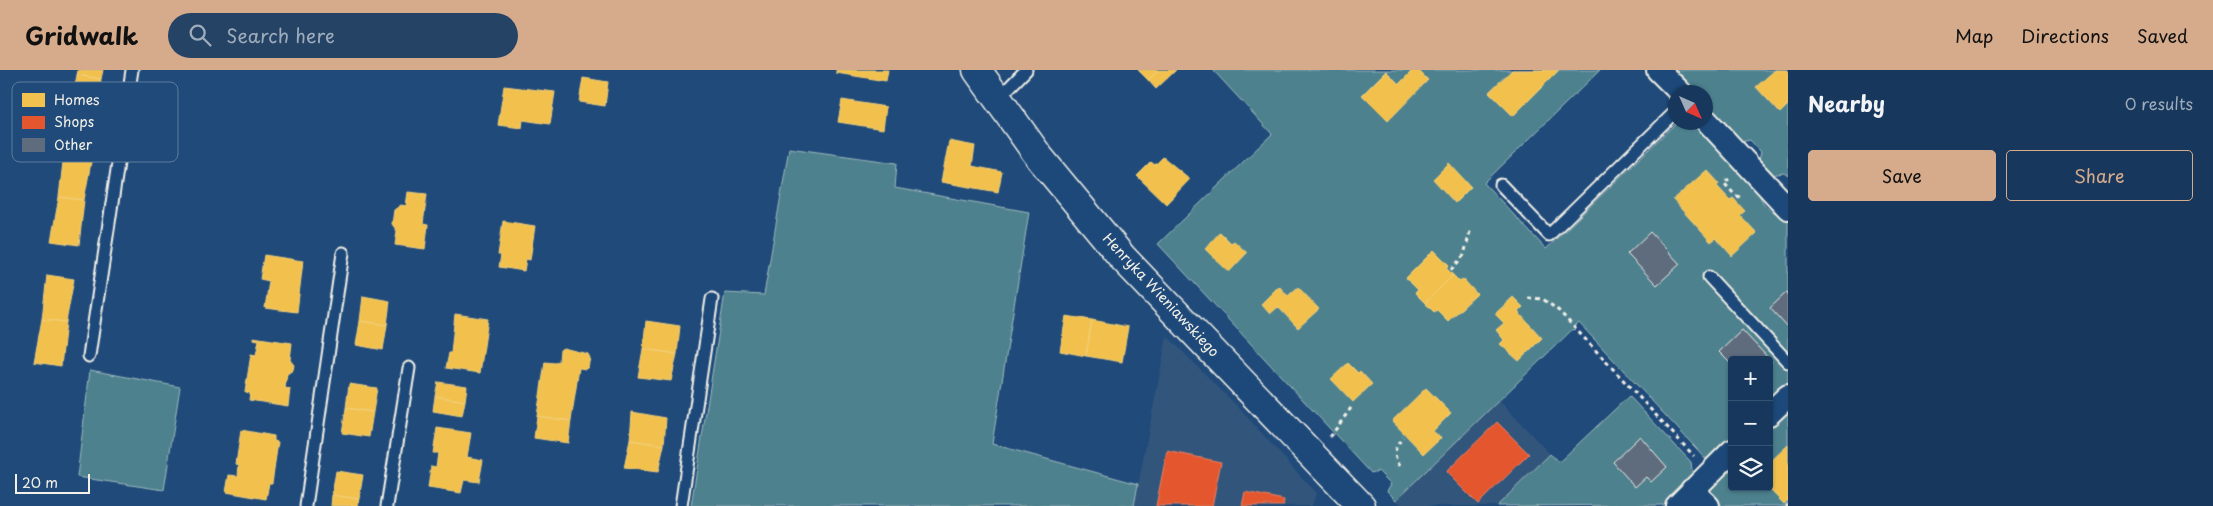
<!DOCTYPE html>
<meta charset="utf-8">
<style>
:root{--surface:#17385c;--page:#244365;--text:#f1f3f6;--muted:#9eacbb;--line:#365272;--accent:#d6ab8b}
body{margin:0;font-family:"Playpen Sans",sans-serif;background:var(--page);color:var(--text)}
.controls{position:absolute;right:15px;bottom:15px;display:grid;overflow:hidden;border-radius:5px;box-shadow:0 1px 4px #0004}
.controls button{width:45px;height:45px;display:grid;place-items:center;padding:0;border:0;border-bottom:1px solid var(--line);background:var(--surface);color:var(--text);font:25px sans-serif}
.compass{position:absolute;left:1668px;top:15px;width:45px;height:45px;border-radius:50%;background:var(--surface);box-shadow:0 1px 4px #0004;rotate:135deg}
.scale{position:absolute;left:15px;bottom:12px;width:75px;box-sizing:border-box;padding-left:5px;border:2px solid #f4f1e8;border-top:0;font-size:14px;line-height:18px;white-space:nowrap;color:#f4f1e8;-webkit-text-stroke:4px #1f4a7a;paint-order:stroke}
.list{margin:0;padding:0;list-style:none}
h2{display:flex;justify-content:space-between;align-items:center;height:65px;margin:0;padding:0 20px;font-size:21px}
h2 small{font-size:16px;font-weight:400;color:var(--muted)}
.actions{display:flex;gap:10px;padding:15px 20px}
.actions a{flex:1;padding:11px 0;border:1px solid var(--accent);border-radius:5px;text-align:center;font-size:18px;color:var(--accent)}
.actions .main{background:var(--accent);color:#111}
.icon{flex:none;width:28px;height:28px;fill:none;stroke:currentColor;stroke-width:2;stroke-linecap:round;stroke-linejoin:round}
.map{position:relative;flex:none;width:1788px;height:436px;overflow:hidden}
header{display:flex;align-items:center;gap:30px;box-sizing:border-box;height:70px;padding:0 25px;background:var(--accent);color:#111}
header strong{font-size:24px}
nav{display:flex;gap:28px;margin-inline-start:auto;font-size:18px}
.search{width:350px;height:45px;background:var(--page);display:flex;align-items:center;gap:12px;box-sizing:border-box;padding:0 18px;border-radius:28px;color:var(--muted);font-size:19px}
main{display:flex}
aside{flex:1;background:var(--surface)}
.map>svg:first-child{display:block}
</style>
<header>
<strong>Gridwalk</strong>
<div class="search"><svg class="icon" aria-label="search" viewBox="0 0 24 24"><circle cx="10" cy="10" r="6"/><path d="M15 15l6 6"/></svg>Search here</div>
<nav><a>Map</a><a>Directions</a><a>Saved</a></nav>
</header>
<main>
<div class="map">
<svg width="1788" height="436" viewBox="0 0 1788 436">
<rect width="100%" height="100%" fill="#1f4a7a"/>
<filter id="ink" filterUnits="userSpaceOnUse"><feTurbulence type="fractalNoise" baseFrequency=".02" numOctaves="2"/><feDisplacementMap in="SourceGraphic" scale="10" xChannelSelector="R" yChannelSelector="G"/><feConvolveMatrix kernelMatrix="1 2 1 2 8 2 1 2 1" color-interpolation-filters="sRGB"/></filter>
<g filter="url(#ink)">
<path fill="#32547b" d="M1167 266 1239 338 1316 423 1312 436H1134Z
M1498 329 1550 384 1497 436H1402L1396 430Z"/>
<path fill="#4d818e" stroke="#a0b9bb" d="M1213 0H1600L1484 113 1546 179 1676 53H1696L1758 120C1762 138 1774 142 1788 150V315L1769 334V290H1732V371L1709 392 1579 253 1396 430 1387 421 1391 414 1378 401 1371 403 1158 174 1272 64Z
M1673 0H1788V106L1784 103 1771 105 1759 90 1761 82 1750 70 1741 72 1706 33V22H1695Z
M789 78 897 93 895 118 1029 142 992 374 1138 414 1134 436H691L725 223 764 225Z
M90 300 180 317 164 420 77 407Z
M1629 326 1691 392 1693 408 1667 435 1497 436 1550 384 1559 392Z
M1788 337V436H1721L1713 427 1710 418 1732 392V417H1769V355Z"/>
<path fill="#f2c14e" stroke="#f3cf7c" d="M78 0H103L101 9 77 5Z
M836 0H888L886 11 836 3Z
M1138 0H1159L1148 10Z
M1159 0H1176L1156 19 1148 10Z
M1413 0H1418L1428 10 1388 51 1362 25 1386 1 1399 14Z
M1512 0H1559L1513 46 1489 22Z
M1775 0H1788V35L1780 43 1756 17Z
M77 5 101 9 97 53 69 49Z
M583 8 608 12 605 36 579 32Z
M504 16 555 22 550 54 523 50 522 58 498 55Z
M842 30 886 37 883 59 838 52Z
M949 71 975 76 972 96 1002 102 998 122 941 112Z
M64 83 92 87 84 130 59 127Z
M1163 87 1190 109 1166 134 1137 106 1151 92 1155 95Z
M1449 93 1471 117 1455 133 1433 109Z
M1707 100 1719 113 1717 116 1730 130 1733 128 1745 141 1740 145 1757 163 1732 186 1716 168 1711 172 1673 130Z
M408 122 427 124 423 154 428 155 425 179 395 175 397 161 392 154 394 140 401 135 406 136Z
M59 127 84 130 79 175 51 171Z
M503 151 535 156 530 190 526 189 524 201 499 197 501 185H498Z
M1220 162 1231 173 1234 171 1247 183 1229 202 1205 179Z
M1434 180 1449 195 1446 198 1453 205 1425 233 1415 223 1418 220 1406 208Z
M264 185 303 191 297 242 265 238 269 211 260 209Z
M47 205 74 209 66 252 42 249Z
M1453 205 1460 212 1463 209 1477 224 1448 251 1437 240 1434 242 1425 233Z
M1279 216 1288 226 1298 217 1319 239 1298 258 1278 237 1270 244 1261 234Z
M363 226 390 231 387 255 360 251Z
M1513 227 1523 237 1518 242 1542 268 1519 291 1500 274 1504 270 1496 260 1504 253 1495 244Z
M455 244 488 249 480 303 446 298 449 283H451Z
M1066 246 1092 250 1086 286 1060 281Z
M42 249 66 252 61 296 34 292Z
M1092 250 1128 257 1122 292 1086 286Z
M360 251 387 255 383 280 356 275Z
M646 251 680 256 677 284 643 279Z
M253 267 292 273 290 290 294 295 293 300 287 304 285 318 290 319 288 336 249 330 250 323 245 322 251 284 256 285 259 270 253 269Z
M563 278 588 284 590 288 588 297 586 299 579 298 571 351 537 346 545 292 555 293 559 291 560 280Z
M643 279 677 284 671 311 638 307Z
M1348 293 1358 303 1360 301 1372 314 1353 332 1331 309Z
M438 312 467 316 465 331 435 326Z
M349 314 377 318 373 342 346 338Z
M1426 318 1451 343 1433 361 1441 368 1424 384 1392 351Z
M435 326 465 331 462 346 433 341Z
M346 338 373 342 369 367 342 363Z
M632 342 666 348 664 375 630 370Z
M537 346 571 351 568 373 534 368Z
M437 358 471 363 467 387 483 390 479 412 464 410 461 423 428 418 431 396 436 397 438 383H433Z
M241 360 274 366V371L278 372 272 413H269L266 429 226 422 229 405 238 406 239 395 236 394Z
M630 370 664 375 658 402 624 398Z
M1788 375V430L1784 434 1767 417H1769V393Z
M336 401 363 405 359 429 332 425Z
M332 425 359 429 358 436H331Z"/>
<path fill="#e4572e" stroke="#e98566" d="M1497 352 1529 384 1478 434 1446 402Z
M1167 381 1221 392 1212 436H1156Z
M1245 422 1284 430 1283 436H1242Z"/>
<path fill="#5e6c7e" stroke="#f4f1e8" d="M1650 162 1680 194 1657 215 1627 184Z
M1787 222 1788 223V258L1770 238Z
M1742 260 1772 292 1769 294V290H1732V295L1719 282Z
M1640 366 1667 397 1651 412 1646 407 1635 417 1613 392Z"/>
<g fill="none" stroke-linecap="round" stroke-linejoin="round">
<g stroke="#f4f1e8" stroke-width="15">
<path id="lane" d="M998 29 1026 0
M1501 115 1549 165 1676 41
M1709 207 1788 292
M89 286 132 0
M306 436 343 183
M387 436 409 298
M681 436 712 229"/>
</g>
<g stroke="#f4f1e8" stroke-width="26">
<path id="street" d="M1658 0 1680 22
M1706 50 1788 138
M1769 344 1788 326
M1692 420 1708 436
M1677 436 1732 381"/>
</g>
<g stroke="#f4f1e8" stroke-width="31">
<path id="secondary" d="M977 0 1040 88 1122 187 1361 436"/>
</g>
<path stroke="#f4f1e8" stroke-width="3" stroke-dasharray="4 4" stroke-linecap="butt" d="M1729 109 1724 113 1735 125 1742 128
M1451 200 1464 185 1471 158
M1528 228 1543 229 1559 241 1694 386
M1330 367 1353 335
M1400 396C1392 383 1394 379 1403 367
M1786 436 1788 434"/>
<use href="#lane" stroke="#1f4a7a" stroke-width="11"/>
<use href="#street" stroke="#1f4a7a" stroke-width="22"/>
<use href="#secondary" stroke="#1f4a7a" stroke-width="28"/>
</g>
</g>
<g text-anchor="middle" stroke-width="5" stroke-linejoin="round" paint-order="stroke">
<g font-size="14" fill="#f4f1e8" stroke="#1f4a7a">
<text transform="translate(1161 225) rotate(47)" y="5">Henryka Wieniawskiego</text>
</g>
</g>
<rect x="12" y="12" width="166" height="80" rx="8" fill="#1f4a7a" stroke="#5f7c9b" stroke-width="1"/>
<rect x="22" y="23" width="23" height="14" fill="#f2c14e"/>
<rect x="22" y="46" width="23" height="13" fill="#e4572e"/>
<rect x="22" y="68" width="23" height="14" fill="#5e6c7e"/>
<g font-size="14" fill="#f4f1e8">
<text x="54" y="35">Homes</text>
<text x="54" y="57">Shops</text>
<text x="54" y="80">Other</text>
</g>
</svg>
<div class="controls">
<button>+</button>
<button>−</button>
<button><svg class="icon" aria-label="layers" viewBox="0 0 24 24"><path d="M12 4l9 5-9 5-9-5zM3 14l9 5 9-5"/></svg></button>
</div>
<svg class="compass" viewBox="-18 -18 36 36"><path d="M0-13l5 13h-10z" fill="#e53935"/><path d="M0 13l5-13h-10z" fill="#9eacbb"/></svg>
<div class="scale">20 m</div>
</div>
<aside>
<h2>Nearby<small>0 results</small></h2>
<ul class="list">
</ul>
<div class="actions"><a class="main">Save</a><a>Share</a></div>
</aside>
</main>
